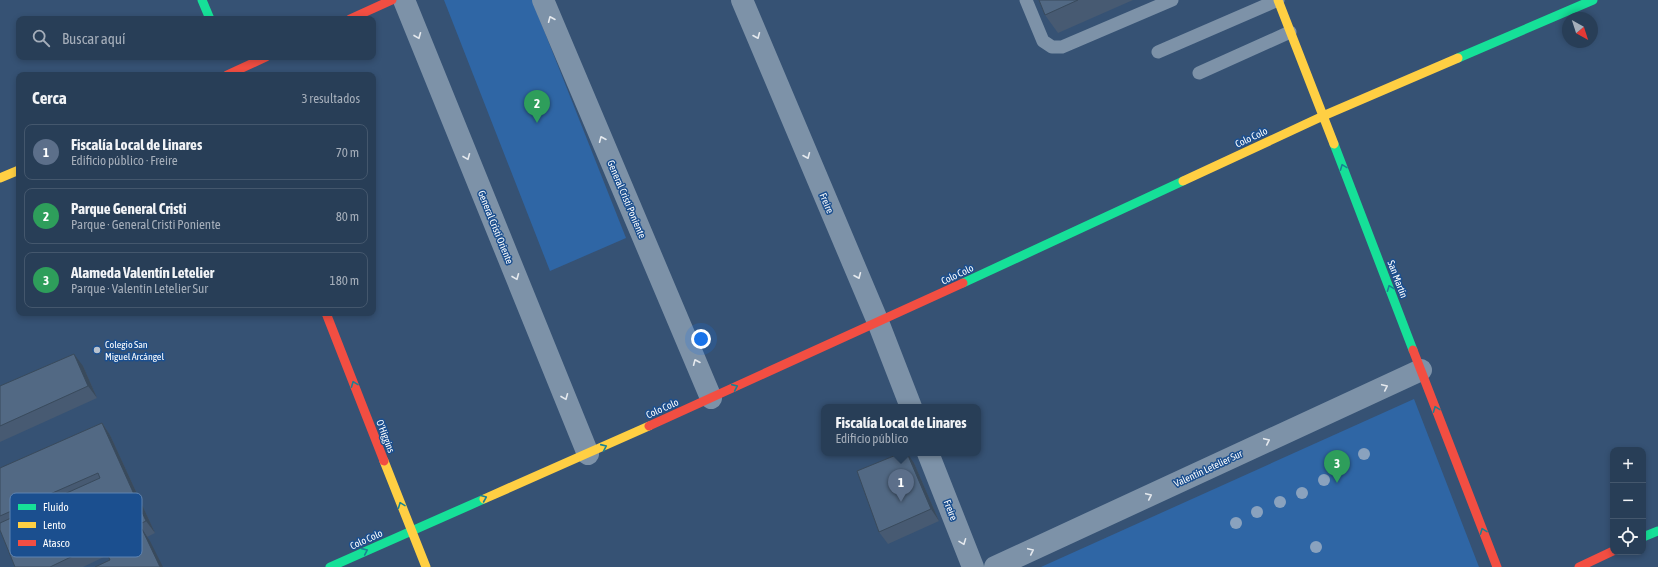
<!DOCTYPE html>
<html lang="es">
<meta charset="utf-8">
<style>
:root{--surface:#283e57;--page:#30455d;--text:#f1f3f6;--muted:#a5aeba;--line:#44576d;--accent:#e69b98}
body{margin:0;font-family:"Asap Condensed",sans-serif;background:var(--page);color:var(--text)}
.controls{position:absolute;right:12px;bottom:12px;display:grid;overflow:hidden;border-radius:8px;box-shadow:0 2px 6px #0003}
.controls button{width:36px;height:36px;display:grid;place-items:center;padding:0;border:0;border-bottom:1px solid var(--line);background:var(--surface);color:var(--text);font:20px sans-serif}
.compass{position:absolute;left:1562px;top:12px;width:36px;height:36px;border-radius:50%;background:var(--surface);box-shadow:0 2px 6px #0003;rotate:141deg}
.you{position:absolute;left:701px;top:339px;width:14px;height:14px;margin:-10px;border:3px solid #fff;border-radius:50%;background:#1a73e8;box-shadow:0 0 0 6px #1a73e833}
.badge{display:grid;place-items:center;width:26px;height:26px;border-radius:50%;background:var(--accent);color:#fff;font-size:13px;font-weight:700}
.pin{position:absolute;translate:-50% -33px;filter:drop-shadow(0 1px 2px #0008)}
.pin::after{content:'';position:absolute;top:21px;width:14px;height:12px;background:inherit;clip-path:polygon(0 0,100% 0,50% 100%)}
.popup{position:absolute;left:821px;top:404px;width:160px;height:52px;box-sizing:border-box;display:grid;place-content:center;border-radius:8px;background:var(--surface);filter:drop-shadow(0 1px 3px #0005);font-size:13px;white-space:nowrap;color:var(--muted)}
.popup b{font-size:15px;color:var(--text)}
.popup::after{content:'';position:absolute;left:50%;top:100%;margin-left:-8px;border:8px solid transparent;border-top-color:var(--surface)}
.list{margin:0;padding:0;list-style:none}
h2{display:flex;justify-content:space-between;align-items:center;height:52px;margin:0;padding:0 16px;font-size:17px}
h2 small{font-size:13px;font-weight:400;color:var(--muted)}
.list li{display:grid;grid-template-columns:26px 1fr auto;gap:12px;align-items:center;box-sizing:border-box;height:56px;margin:0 8px 8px;padding:0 8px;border:1px solid var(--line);border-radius:8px}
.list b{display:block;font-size:15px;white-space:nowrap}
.list p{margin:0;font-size:13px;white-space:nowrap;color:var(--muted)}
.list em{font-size:13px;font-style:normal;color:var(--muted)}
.icon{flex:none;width:22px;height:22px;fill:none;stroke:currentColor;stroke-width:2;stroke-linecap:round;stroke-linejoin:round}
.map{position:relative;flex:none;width:1658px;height:567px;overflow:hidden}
.search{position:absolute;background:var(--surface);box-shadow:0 2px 6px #0003;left:16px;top:16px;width:360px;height:44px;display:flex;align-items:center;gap:10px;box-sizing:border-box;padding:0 14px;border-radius:8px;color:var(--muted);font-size:15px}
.panel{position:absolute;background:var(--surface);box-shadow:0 2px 6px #0003;left:16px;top:72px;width:360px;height:244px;border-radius:8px}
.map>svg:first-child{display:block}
</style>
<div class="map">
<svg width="1658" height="567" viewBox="0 0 1658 567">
<rect width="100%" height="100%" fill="#365274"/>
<path fill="#2f66a5" d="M444 0H532L626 238 550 271Z
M1414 399 1479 567H1041Z"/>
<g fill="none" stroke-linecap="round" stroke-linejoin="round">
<path stroke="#7d92a8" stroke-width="13" d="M1026 0 1043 41 1052 47H1062L1172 0
M1158 52 1278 0
M1199 73 1290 32"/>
<path stroke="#7d92a8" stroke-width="22" d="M404 0 588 454
M543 0 711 398
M742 0 878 322 911 407
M928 453 973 567
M995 567 1421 370"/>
<path stroke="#16e098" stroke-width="9" d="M202 0 210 19
M1458 58 1593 0
M1334 144 1413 350
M963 283 1183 181
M1643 537 1658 531
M330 567 484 499"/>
<path stroke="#ffcf43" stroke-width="9" d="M1278 0 1334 144
M0 178 19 170
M1183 181 1323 116 1458 58
M384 461 426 567
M484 499 649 426"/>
<path stroke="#f24e42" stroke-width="9" d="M350 19 392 0
M227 75 266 57
M326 313 384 461
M1413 350 1497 567
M649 426 963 283
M1579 567 1613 551"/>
</g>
<g fill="#8aa2be">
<circle cx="1364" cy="454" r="6"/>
<circle cx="1324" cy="480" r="6"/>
<circle cx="1302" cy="493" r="6"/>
<circle cx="1280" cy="502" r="6"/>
<circle cx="1257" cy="512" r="6"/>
<circle cx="1236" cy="523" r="6"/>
<circle cx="1316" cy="547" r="6"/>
</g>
<path fill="#475a72" d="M1039 0H1133L1058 33 1045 15Z
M83 366 97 398 0 442V386Z
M102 423 110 435 155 533 147 537 150 541 110 560 108 555 83 567H15L0 522V468Z
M914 463 939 521 888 544 879 532Z"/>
<path fill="#394a5c" d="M74 354 83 366 97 398 88 386Z
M102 423 110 435 155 533 146 521Z
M907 453 914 463 939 521 931 509Z
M142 529 150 541 163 567H160Z"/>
<path fill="#526984" stroke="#394a5c" d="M1039 0H1078L1045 15Z
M74 354 88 386 0 426V386Z
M102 423 146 521 50 567H15L0 530V523L100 478 98 473 0 516V468Z
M901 453H907L931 509 879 532 857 471Z
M142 529 160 567H95L110 560 104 547Z"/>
<defs><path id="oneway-chevron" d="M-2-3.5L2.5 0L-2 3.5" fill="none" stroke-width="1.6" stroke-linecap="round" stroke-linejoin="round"/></defs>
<g stroke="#e5e9ee">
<use href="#oneway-chevron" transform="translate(551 19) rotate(-113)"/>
<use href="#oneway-chevron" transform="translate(418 36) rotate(68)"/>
<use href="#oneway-chevron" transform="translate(757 36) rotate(67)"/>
<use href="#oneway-chevron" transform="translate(602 139) rotate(-113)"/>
<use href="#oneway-chevron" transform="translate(807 156) rotate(67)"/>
<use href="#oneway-chevron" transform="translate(467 157) rotate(68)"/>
<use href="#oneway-chevron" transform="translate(858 276) rotate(67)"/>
<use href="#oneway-chevron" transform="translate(516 277) rotate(68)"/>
<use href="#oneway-chevron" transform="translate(696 362) rotate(-113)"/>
<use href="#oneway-chevron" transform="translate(1385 387) rotate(-25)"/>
<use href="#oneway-chevron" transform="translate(565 397) rotate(68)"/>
<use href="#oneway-chevron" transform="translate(1267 441) rotate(-25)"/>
<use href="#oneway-chevron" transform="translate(1149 496) rotate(-25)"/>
<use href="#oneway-chevron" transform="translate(963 542) rotate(69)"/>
<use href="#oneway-chevron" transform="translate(1031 551) rotate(-25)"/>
</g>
<g stroke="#198292">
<use href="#oneway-chevron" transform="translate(1343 167) rotate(-111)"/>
<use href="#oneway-chevron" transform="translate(1390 288) rotate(-111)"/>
<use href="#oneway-chevron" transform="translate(354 384) rotate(-111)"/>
<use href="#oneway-chevron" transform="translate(735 387) rotate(-24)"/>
<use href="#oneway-chevron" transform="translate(1436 409) rotate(-111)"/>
<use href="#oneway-chevron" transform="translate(604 447) rotate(-24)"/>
<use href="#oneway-chevron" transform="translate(484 498) rotate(-23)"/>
<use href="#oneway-chevron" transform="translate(401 505) rotate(-111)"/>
<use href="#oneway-chevron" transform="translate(1483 531) rotate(-111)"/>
<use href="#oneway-chevron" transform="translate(365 551) rotate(-24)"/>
</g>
<circle fill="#b9c2ce" stroke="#1b4f8f" stroke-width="1.5" cx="97" cy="350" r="4"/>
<g text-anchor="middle" stroke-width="3" stroke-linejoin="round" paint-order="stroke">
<g font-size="10" fill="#fff" stroke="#1b4f8f">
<text transform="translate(1251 137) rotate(-25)" y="4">Colo Colo</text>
<text transform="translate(627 199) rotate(67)" y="4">General Cristi Poniente</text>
<text transform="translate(827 203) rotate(67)" y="4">Freire</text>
<text transform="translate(496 227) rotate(68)" y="4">General Cristi Oriente</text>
<text transform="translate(957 274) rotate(-25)" y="4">Colo Colo</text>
<text transform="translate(1398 279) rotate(69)" y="4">San Martín</text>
<text transform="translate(662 408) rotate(-24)" y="4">Colo Colo</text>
<text transform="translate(386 436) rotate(69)" y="4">O'Higgins</text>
<text transform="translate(1208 468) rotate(-25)" y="4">Valentín Letelier Sur</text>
<text transform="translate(951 510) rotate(69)" y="4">Freire</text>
<text transform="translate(366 539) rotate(-24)" y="4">Colo Colo</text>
</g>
<g font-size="10" fill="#fff" stroke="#1b4f8f" text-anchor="start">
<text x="105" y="348">Colegio San<tspan x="105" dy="12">Miguel Arcángel</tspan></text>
</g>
</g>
<rect x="10" y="493" width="132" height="64" rx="6" fill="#1b4f8f" stroke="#5f84b1" stroke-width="1"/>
<rect x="18" y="504" width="18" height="6" fill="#16e098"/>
<rect x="18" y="522" width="18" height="6" fill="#ffcf43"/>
<rect x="18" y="540" width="18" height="6" fill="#f24e42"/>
<g font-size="11" fill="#fff">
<text x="43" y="511">Fluido</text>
<text x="43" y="529">Lento</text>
<text x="43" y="547">Atasco</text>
</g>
</svg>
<div class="controls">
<button>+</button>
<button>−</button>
<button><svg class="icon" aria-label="locate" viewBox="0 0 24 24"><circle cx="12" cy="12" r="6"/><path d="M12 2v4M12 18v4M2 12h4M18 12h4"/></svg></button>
</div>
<svg class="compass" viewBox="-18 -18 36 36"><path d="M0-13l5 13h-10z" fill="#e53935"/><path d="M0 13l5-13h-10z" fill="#a5aeba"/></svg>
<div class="you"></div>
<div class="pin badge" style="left:901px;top:502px;background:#5c6f8a">1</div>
<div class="popup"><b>Fiscalía Local de Linares</b>Edificio público</div>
<div class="pin badge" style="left:537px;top:123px;background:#2e9e5b">2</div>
<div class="pin badge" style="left:1337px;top:483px;background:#2e9e5b">3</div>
<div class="search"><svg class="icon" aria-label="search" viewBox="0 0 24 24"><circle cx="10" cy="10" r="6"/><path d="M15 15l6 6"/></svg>Buscar aquí</div>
<section class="panel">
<h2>Cerca<small>3 resultados</small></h2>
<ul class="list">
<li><span class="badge" style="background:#5c6f8a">1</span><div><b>Fiscalía Local de Linares</b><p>Edificio público · Freire</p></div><em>70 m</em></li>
<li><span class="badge" style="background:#2e9e5b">2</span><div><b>Parque General Cristi</b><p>Parque · General Cristi Poniente</p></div><em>80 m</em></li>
<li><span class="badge" style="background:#2e9e5b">3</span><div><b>Alameda Valentín Letelier</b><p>Parque · Valentín Letelier Sur</p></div><em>180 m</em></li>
</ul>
</section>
</div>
